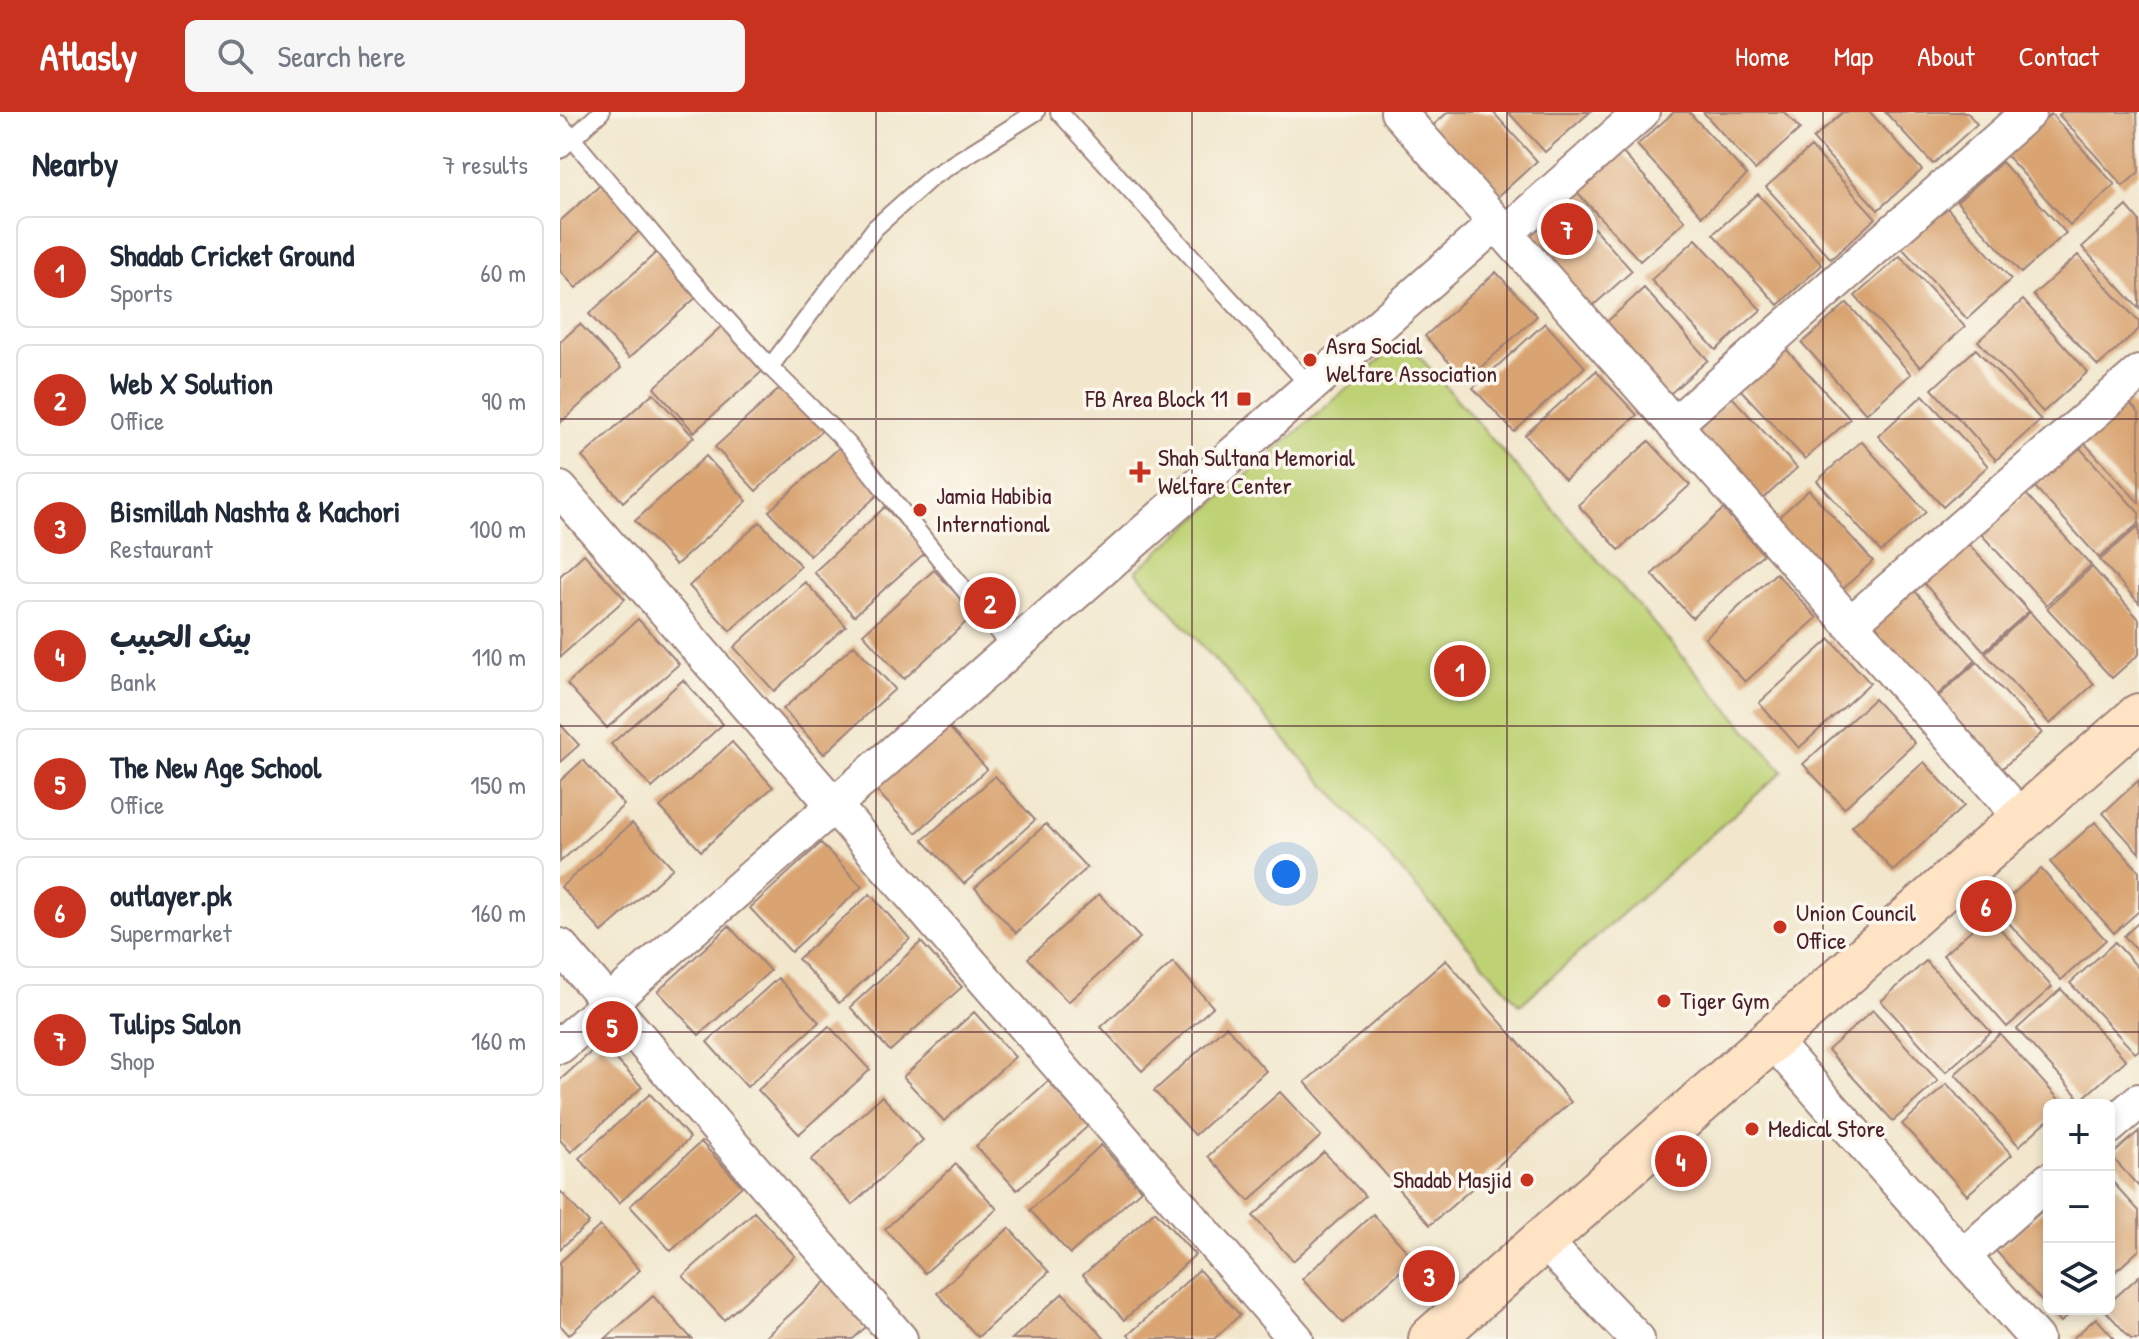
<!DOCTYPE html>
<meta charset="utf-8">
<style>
:root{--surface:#fff;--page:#f6f6f7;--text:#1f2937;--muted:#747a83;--line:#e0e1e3;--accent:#c8321e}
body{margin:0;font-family:"Patrick Hand","Playpen Sans Arabic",sans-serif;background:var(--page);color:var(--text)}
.controls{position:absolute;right:24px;bottom:24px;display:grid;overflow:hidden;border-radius:12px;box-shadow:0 4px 12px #0003}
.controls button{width:72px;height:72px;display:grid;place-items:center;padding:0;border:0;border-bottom:2px solid var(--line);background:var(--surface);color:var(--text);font:40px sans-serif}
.you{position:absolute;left:726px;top:762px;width:28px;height:28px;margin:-20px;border:6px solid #fff;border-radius:50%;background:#1a73e8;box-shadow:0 0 0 12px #1a73e833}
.badge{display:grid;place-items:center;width:52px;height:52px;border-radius:50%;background:var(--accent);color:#fff;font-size:26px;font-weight:700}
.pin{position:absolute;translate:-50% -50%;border:4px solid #fff;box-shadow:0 2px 8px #0006}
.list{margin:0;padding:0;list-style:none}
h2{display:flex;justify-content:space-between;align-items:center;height:104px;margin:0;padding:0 32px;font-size:34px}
h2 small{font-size:26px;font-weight:400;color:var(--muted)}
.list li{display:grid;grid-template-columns:52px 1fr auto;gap:24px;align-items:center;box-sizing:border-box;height:112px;margin:0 16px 16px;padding:0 16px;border:2px solid var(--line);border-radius:12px}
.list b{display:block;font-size:30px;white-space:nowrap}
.list p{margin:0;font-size:26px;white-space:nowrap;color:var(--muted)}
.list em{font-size:26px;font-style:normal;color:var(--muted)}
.icon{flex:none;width:44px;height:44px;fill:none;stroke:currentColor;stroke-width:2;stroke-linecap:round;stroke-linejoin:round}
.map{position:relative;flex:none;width:1579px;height:1227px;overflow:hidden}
header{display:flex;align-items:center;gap:48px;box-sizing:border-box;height:112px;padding:0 40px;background:var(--accent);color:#fff}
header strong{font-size:38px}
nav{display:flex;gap:44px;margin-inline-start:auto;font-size:28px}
.search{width:560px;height:72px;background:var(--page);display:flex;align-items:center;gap:20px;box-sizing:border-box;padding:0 28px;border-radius:12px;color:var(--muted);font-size:30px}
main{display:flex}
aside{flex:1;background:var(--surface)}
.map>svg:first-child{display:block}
</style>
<header>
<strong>Atlasly</strong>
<div class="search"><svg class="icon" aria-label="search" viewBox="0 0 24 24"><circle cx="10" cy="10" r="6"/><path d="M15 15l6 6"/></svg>Search here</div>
<nav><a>Home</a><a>Map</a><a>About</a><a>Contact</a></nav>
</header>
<main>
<aside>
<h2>Nearby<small>7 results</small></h2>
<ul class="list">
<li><span class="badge">1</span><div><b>Shadab Cricket Ground</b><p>Sports</p></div><em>60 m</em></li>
<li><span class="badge">2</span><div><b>Web X Solution</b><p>Office</p></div><em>90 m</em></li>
<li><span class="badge">3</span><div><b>Bismillah Nashta &amp; Kachori</b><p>Restaurant</p></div><em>100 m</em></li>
<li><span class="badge">4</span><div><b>بينک الحبيب</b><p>Bank</p></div><em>110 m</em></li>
<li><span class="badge">5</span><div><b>The New Age School</b><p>Office</p></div><em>150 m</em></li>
<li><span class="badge">6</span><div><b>outlayer.pk</b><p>Supermarket</p></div><em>160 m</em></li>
<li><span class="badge">7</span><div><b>Tulips Salon</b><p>Shop</p></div><em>160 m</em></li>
</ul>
</aside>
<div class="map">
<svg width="1579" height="1227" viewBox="0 0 1579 1227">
<rect width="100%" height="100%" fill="#fbf7ec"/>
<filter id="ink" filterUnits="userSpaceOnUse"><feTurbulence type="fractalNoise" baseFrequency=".0125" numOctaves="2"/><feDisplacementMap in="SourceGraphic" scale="16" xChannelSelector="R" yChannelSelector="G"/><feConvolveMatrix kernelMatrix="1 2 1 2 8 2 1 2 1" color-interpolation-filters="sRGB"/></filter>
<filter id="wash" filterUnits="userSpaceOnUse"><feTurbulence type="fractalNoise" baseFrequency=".006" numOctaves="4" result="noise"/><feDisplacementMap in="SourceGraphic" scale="32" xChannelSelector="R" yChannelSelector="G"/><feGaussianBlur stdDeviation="1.8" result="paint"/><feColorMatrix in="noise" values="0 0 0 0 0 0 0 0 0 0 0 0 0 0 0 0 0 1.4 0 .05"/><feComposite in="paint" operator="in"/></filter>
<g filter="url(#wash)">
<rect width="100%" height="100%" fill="#f2e7cd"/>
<path fill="#bed275" stroke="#847850" stroke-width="2" d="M844 227 1223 659 960 893 576 459Z"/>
<g id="blocks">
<path fill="#d9a472" d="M888 0H933L977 49 932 90 868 18Z
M948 0H1030L985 40Z
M1114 0H1129L1187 63 1142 104 1077 33Z
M1143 0H1224L1240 17 1195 58Z
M1283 0H1310L1362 58 1318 98 1253 27Z
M1325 0H1407L1417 12 1373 52Z
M1502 0H1577L1579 60 1563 74 1499 3Z
M1491 2 1555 73 1510 113 1445 42Z
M1251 35 1316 106 1271 147 1206 75Z
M1060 38 1125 109 1080 149 1015 78Z
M1442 50 1506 121 1461 161 1397 90Z
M47 67 87 112 16 176 0 159V109Z
M1198 82 1262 153 1218 193 1153 122Z
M1008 87 1072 159 1027 199 963 127Z
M1567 94 1579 108V197L1522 135Z
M1387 96 1451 167 1407 207 1342 136Z
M1136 127 1201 198 1156 238 1091 168Z
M100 137 141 181 69 246 29 202Z
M1518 143 1579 210V217L1538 254 1473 183Z
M1340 144 1405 215 1360 255 1295 184Z
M936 160 977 204 906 269 865 224Z
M1084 176 1148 248 1103 288 1039 217Z
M1463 188 1528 260 1483 300 1418 229Z
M1287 191 1351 262 1306 302 1242 231Z
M165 211 206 256 134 320 94 276Z
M985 211 1025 255 954 320 913 276Z
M20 212 61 256 0 311V230Z
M1225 236 1290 307 1245 347 1180 277Z
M1416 237 1481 308 1436 348 1372 277Z
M1036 259 1077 303 1005 368 965 323Z
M227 270 267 314 196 379 155 335Z
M93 281 134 325 63 390 22 345Z
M1363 283 1428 354 1383 395 1318 324Z
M1172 285 1237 356 1192 397 1127 326Z
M1566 287 1579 301V391L1521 327Z
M1089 329 1130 373 1059 438 1018 393Z
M1301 329 1366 400 1321 440 1257 369Z
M280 335 321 380 250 444 209 399Z
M1519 335 1579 401V411L1539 446 1475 375Z
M146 344 187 389 116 453 75 409Z
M1249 378 1313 449 1269 490 1204 418Z
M1466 382 1531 453 1486 493 1421 422Z
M325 395 366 440 294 504 254 460Z
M1163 397 1203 442 1132 506 1092 462Z
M200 410 241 454 170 519 129 474Z
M1579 414V491L1540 448Z
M1404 427 1469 499 1424 539 1360 467Z
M24 442 65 487 0 545V464Z
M1532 455 1579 507V542L1552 566 1487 496Z
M374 458 415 502 344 567 303 522Z
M1216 461 1257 506 1185 570 1145 526Z
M245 470 286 514 214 579 174 535Z
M1352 476 1416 548 1372 588 1307 517Z
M1470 500 1534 572 1490 612 1425 541Z
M78 507 119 552 47 616 7 572Z
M1270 527 1310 571 1239 636 1199 591Z
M294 533 335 577 264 642 223 597Z
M1417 550 1482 621 1437 661 1372 590Z
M123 568 163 612 92 676 51 632Z
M1314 587 1355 631 1284 696 1243 652Z
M0 612 19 633 0 650Z
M386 612 427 657 356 721 315 677Z
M172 630 213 675 141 739 100 695Z
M23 648 64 693 0 750V669Z
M1364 650 1404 694 1333 759 1292 714Z
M435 664 475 708 404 772 363 728Z
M1579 668V741L1543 701Z
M1535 710 1579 759V799L1554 821 1490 750Z
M72 711 113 756 42 820 1 775Z
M486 712 527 756 456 821 415 776Z
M261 731 302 775 231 840 190 796Z
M1481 757 1546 828 1501 868 1436 797Z
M310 782 350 827 279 891 238 847Z
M539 782 580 826 508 890 468 846Z
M1428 803 1492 875 1447 915 1383 843Z
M1579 810V840L1564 824Z
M169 814 210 859 139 923 98 879Z
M361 830 402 875 330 939 290 895Z
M1555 830 1579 857V938L1575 941 1510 871Z
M886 848 1011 990 870 1113 745 970Z
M1366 849 1431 920 1386 960 1321 889Z
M613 850 653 895 582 959 541 915Z
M218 866 259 910 187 975 147 930Z
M1501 877 1566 948 1521 988 1457 917Z
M1313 898 1378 969 1333 1009 1268 938Z
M414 900 455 945 384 1009 343 965Z
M269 914 310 958 239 1022 198 978Z
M666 914 706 959 635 1023 594 979Z
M1440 922 1504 993H1489V1007L1459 1034 1395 962Z
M41 931 82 975 11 1040 0 1028V968Z
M488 969 528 1014 457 1078 416 1034Z
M1387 972 1452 1043 1407 1083 1342 1012Z
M720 980 761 1024 689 1089 648 1044Z
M90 982 130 1026 59 1091 19 1046Z
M322 984 363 1028 292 1093 251 1048Z
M1579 1019V1075L1551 1044Z
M141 1030 182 1074 111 1139 70 1094Z
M541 1033 581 1078 510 1142 470 1098Z
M764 1040 805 1084 733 1149 693 1104Z
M396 1052 437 1097 365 1161 325 1117Z
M1549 1066 1579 1099V1138L1554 1161 1549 1156Z
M0 1079 29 1111 0 1137Z
M595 1099 635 1143 564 1208 523 1163Z
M1482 1099 1489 1107V1197L1436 1139Z
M194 1100 235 1144 164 1208 123 1164Z
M813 1102 854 1147 783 1211 742 1167Z
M40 1114 80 1158 9 1223 0 1213V1150Z
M449 1116 489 1160 418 1225 377 1181Z
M639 1158 680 1203 654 1227H572L568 1223Z
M1579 1164V1227H1571L1544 1197H1549V1191Z
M268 1168 308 1213 293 1227H203Z
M503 1181 545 1227H452Z
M93 1184 132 1227H45Z
M1489 1197H1515L1501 1210Z
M1536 1206 1555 1227H1512Z"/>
</g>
</g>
<g filter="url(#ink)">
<use href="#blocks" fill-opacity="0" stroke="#9e837c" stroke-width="2"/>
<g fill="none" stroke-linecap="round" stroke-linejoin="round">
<g stroke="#9e837c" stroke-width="20">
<path id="lane" d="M499 0 750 274
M0 12 126 162 210 255 288 332 450 535
M0 38 41 0
M210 255 315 116 372 65 476 0"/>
</g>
<g stroke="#9e837c" stroke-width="38">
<path id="street" d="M838 0 1462 706
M945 122 1082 0
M1114 313 1469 0
M0 377 736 1227
M1290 512 1579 261
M0 834 340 1227
M1211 927 1476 1227
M0 934 936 111
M1549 1015 1579 989
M983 1128 1077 1227
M1403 1144 1489 1068"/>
</g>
<g stroke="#9e837c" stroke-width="48">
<path id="secondary" d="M871 1227 1579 604"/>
</g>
<use href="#lane" stroke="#fff" stroke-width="16"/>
<use href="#street" stroke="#fff" stroke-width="34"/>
<use href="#secondary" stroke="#fee4c5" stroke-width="44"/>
</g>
</g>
<path fill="none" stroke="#4a1f2b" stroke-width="2" stroke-opacity="0.55" d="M316 0V1227M632 0V1227M947 0V1227M1263 0V1227M0 307H1579M0 614H1579M0 920H1579"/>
<g fill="#c8321e" stroke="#fbf7ec" stroke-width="3">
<circle cx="750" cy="248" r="8"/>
<rect x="676" y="279" width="16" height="16" rx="4"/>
<path d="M576 348h8v8h8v8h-8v8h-8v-8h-8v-8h8z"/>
<circle cx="360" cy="398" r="8"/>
<circle cx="1220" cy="815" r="8"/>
<circle cx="1104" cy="889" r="8"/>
<circle cx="1192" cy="1017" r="8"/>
<circle cx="967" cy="1068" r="8"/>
</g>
<g text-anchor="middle" stroke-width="7" stroke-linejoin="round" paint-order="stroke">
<g font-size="24" fill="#4a1f2b" stroke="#fbf7ec" text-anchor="start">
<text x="766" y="242">Asra Social<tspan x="766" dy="28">Welfare Association</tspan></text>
<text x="668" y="295" text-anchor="end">FB Area Block 11</text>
<text x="598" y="354">Shah Sultana Memorial<tspan x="598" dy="28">Welfare Center</tspan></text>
<text x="376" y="392">Jamia Habibia<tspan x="376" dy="28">International</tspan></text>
<text x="1236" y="809">Union Council<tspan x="1236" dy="28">Office</tspan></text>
<text x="1120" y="897">Tiger Gym</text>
<text x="1208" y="1025">Medical Store</text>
<text x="951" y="1076" text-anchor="end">Shadab Masjid</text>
</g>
</g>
</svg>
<div class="controls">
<button>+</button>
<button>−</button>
<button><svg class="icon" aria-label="layers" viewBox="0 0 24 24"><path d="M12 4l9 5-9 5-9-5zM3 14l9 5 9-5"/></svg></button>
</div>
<div class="you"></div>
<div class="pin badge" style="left:900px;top:559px">1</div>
<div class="pin badge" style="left:430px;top:491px">2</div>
<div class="pin badge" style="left:869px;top:1164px">3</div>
<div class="pin badge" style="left:1121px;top:1049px">4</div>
<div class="pin badge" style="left:52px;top:915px">5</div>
<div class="pin badge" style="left:1426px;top:794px">6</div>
<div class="pin badge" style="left:1007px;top:117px">7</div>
</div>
</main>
